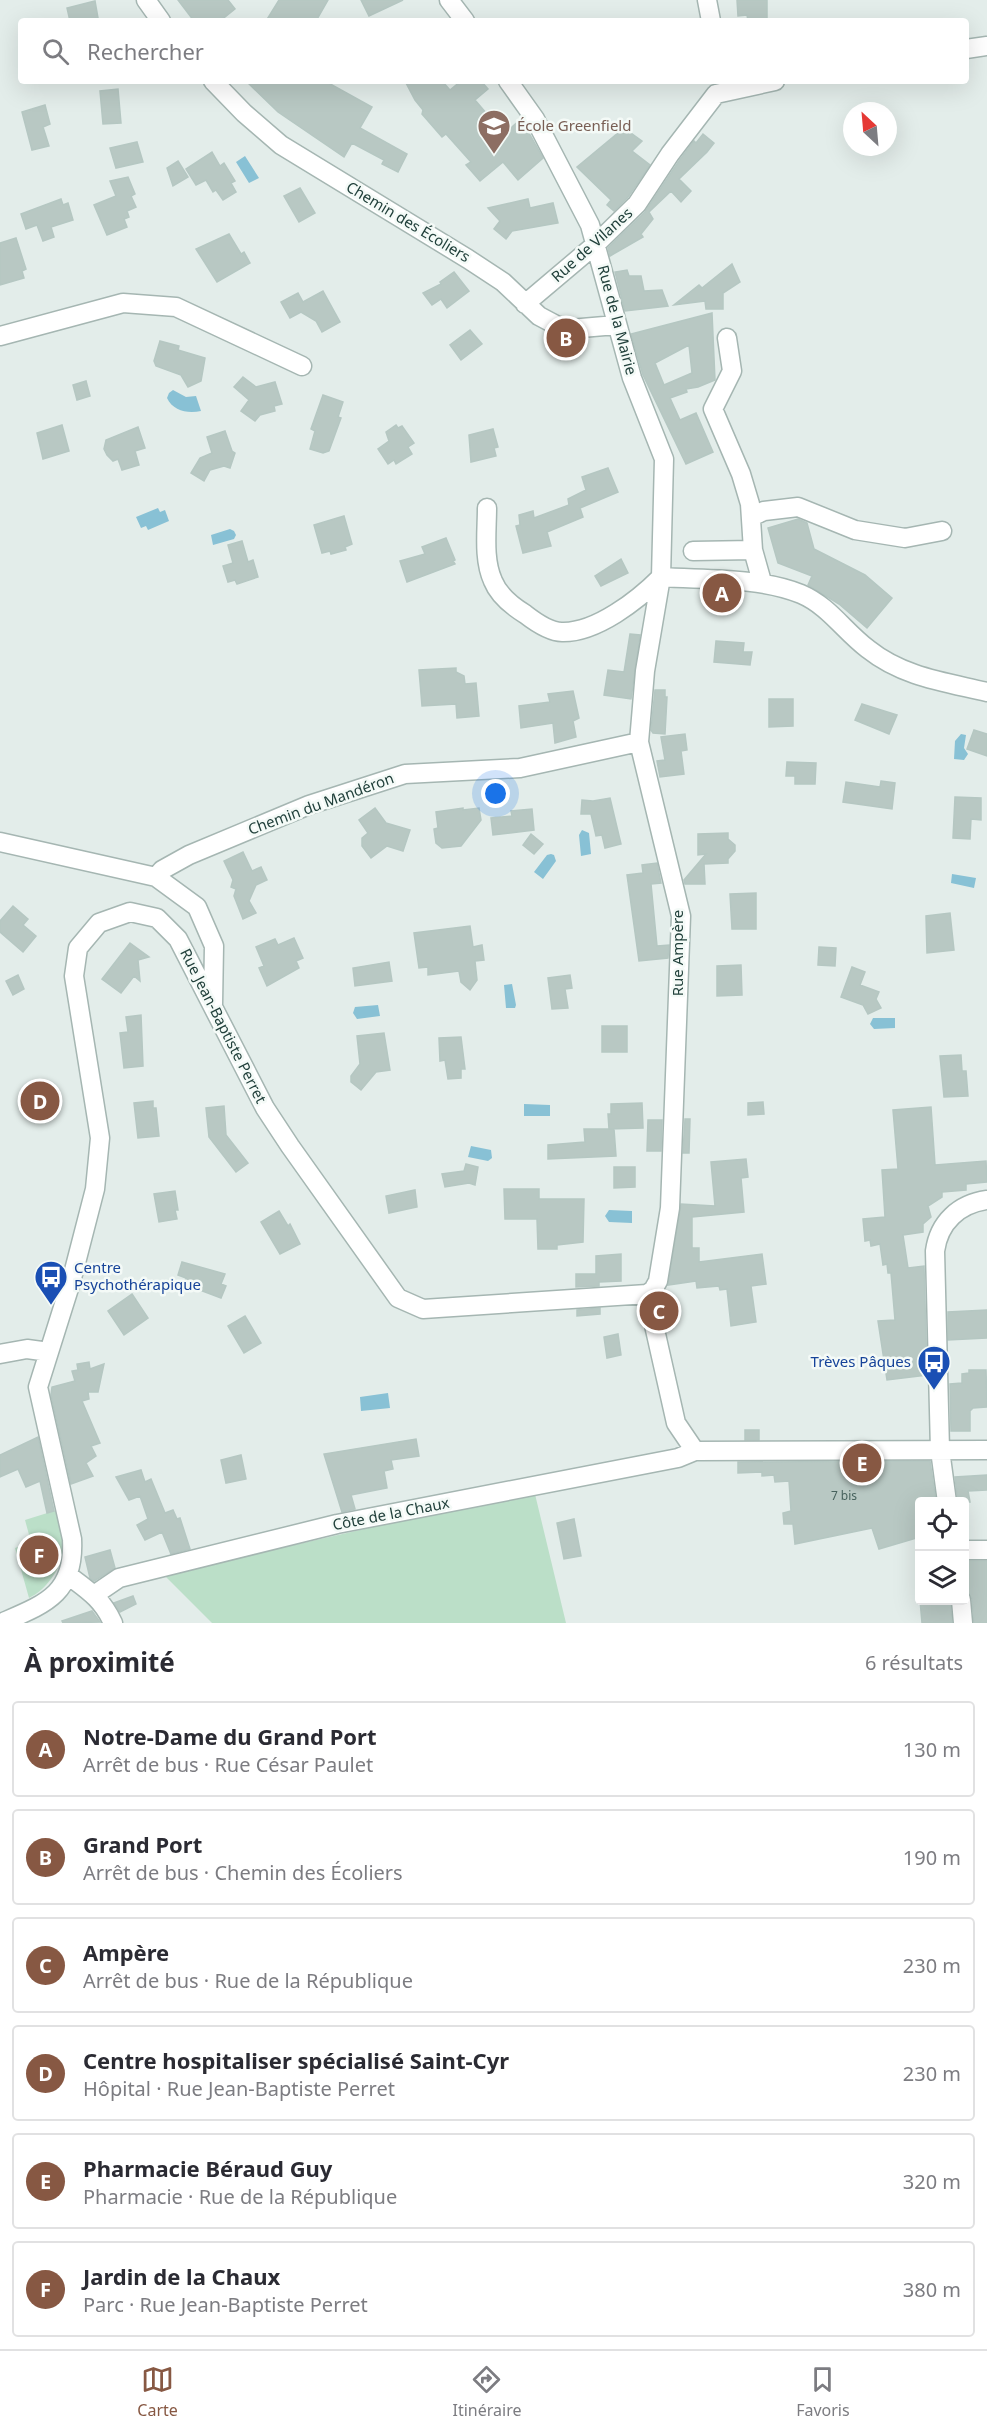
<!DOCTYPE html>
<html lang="fr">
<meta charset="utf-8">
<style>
:root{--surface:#fff;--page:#f2f2f3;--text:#2b2b33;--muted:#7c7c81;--line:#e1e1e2;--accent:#875843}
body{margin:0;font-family:"Noto Sans",sans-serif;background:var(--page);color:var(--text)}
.controls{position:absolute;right:18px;bottom:18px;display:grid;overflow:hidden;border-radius:6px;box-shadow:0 6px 24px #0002}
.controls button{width:54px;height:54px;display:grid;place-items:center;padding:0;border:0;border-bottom:2px solid var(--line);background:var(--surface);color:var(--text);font:30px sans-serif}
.compass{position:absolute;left:843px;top:102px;width:54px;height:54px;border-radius:50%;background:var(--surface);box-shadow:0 6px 24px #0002;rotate:334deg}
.you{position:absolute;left:496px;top:794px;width:21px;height:21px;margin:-15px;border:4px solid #fff;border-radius:50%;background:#1a73e8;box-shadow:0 0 0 9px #1a73e833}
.badge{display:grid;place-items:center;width:39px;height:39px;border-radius:50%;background:var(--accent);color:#fff;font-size:20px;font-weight:700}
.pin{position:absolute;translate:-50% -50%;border:3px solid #fff;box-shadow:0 2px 6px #0006}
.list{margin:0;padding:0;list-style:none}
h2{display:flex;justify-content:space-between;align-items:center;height:78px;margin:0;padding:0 24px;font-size:26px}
h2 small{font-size:20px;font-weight:400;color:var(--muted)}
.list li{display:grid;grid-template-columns:39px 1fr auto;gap:18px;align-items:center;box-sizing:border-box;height:96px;margin:0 12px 12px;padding:0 12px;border:2px solid var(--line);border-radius:6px}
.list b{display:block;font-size:22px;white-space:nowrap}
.list p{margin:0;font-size:20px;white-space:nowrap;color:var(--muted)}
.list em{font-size:20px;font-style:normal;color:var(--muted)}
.icon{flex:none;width:33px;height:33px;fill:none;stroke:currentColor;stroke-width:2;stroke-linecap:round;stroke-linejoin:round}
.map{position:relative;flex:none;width:987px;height:1623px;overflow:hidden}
.search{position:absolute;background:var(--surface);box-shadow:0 6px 24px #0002;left:18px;right:18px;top:18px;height:66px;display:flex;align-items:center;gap:15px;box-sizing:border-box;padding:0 21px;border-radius:6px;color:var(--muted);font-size:22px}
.sheet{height:726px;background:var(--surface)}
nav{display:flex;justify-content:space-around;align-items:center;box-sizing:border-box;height:84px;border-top:2px solid var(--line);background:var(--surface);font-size:16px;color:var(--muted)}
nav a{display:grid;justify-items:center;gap:3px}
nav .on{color:var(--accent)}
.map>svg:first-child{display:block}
</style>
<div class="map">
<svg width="987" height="1623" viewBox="0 0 987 1623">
<rect width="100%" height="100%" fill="#e3edea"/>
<path fill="#bbdfc8" d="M534 1490 566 1623H212L164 1575Z
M60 1509C62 1521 65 1536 64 1548 62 1568 46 1590 29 1598L15 1548 31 1542 25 1520Z"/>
<path fill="#88c1d5" d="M245 156 259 178 249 183 236 162Z
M173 390 186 397 196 396 201 411C188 414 173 411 167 398L169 393Z
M158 508 160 512 165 510 169 521 148 530 146 526 141 528 136 517Z
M230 529 234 531 236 535 234 539 213 545 211 535Z
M961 734 966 735 964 748 968 754 964 760 954 759 955 741Z
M582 830 589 833 591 854 581 856 579 835Z
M551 854 554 855 556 861 543 879 534 872 547 855Z
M952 874 976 878 974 888 951 883Z
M512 984 516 1005 515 1008H506L504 985Z
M378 1005 380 1016 357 1019 353 1013 355 1007Z
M873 1018H895V1028L874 1029 870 1024Z
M524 1104 550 1105V1116H524Z
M471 1146 491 1150 492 1158 488 1161 468 1157Z
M609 1210 632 1211V1223L609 1222 605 1216Z
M388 1393 390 1408 361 1411 360 1397Z"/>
<path fill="#b8c8c3" stroke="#b5c7c2" stroke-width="1.5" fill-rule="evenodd" d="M178 0H228L235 9 220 21H194Z
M279 0H328L316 21H266Z
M361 0H403L369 16Z
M737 0H767V21H748L747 15 738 16Z
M95 1 98 18 88 21H70L67 8Z
M246 81H325L372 107 360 128 407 154 398 172 382 164 384 160 352 143 344 157 278 112Z
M405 81H442L450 90 461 81H481L488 89 475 100 504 134 521 119 543 158 518 180 503 162 480 181 466 165 471 162 446 134 442 137 422 114 423 110 415 100Z
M118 89 121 123 103 124 100 91Z
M45 105 50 124 43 127 49 146 32 150 22 112Z
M624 128 642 141 632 151 650 165 628 197 614 211 607 205 611 200 577 167Z
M703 134 714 143 707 152 679 179 691 191 681 202 671 191 649 212 653 219 641 234 643 237 610 256 608 248 645 212 679 161 694 141 696 143Z
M137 142 143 162 116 168 110 148Z
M212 152 220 166 224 163 235 181 231 183 236 192 223 200 216 190 213 192 206 180 196 185 186 169Z
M178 161 188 177 173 186 167 168Z
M128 177 135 194 131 196 136 207 127 211 129 217 124 219 127 227 107 235 94 205 116 196 110 181Z
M300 188 315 213 299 222 284 196Z
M61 199 63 205 68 203 73 220 51 227 54 237 43 241 37 225 26 229 21 214Z
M528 199 530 208 553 203 558 223 512 231 506 239 494 229 500 221 488 208Z
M229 234 241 254 244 252 250 263 217 282 196 249Z
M16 238 26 269 22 271 24 278 0 285V243Z
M732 264 740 282 723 293V309H706L705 301 674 305 699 285 702 288Z
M627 270 629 276H641L644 291 662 290 668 306 625 311 615 272Z
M454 272 469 291 447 308 441 299 432 305 423 293 441 284 440 282Z
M323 291 340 322 322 332 316 321 301 312 290 318 281 302 298 293 303 302Z
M712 313 715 380 698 387 686 389 687 392 670 398 680 420 696 413 713 452 686 464 643 375 631 334ZM689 345 692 373 664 385 655 363Z
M470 330 482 344 461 360 450 345Z
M160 341 179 346 178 350 205 358 201 381 188 387 181 375 156 366 154 361Z
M243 377 256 387 275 382 282 404 274 406 275 411 260 415 255 421 241 411 249 400 234 387Z
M86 381 90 396 77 400 73 385Z
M323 395 343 402 338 417 341 418 329 451 323 453 310 449 315 431 311 429Z
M62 425 69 451 43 459 37 433Z
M396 425 398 428 402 426 414 443 408 447 412 454 396 464 394 460 388 464 378 449 389 441 386 432Z
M138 427 145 448 135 451 139 465 122 470 118 459 113 461 107 455 104 449 106 440Z
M493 429 498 447 494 448 496 456 471 462 469 435Z
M225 431 232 451 235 453 230 468 224 466 210 470 204 481 191 473 200 458 212 453 207 437Z
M608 468 618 492 580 508 583 517 547 532 551 546 523 553 516 526 520 525 519 515 533 511 534 518 569 505 568 499 586 490 582 477Z
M344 516 352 544 345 547 346 550 331 554 330 551 322 553 314 525Z
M798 519 807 523 814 549 865 575 892 598 867 628 839 604 808 585 812 576 778 563 768 528Z
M446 538 455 560 453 561 455 564 407 582 400 561 425 554 422 547Z
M242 541 248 562 253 560 258 577 237 584 235 580 228 582 223 566 233 563 228 545Z
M621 559 628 573 601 586 595 576Z
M630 634 640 635 631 699 604 695 608 670 624 672Z
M716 641 744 643 743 652H752L750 665 714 662Z
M456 668V672L464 676 465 684 476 683 479 716 457 718 456 704 422 706 419 670Z
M655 690H665V697H667L665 734 653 733 651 730Z
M573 691 579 718 573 721 576 737 555 743 553 723 521 728 519 706 550 702 548 694Z
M769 699H793V726L769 727Z
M862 704 897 715 889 734 855 720Z
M974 730 987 734V756L967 749Z
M685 734 687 750 681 751 684 774 660 777 657 761 665 760 661 737Z
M787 762 816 763 815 784H795V776H786Z
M881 781 895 783 892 809 843 802 846 782 880 787Z
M955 797 981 798V820L971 819 970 839 953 838Z
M610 798 621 844 605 848 602 835 596 836 591 814H581L582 800 593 801Z
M375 808 386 823 410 830 403 851 387 846 371 858 362 846V838L368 833 359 820Z
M463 808V810L479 808 481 820 461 846 442 848 436 843 434 829 438 828 436 812Z
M532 809 534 830 493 835 491 818 512 816 511 811Z
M728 833V839L735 845V851L728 859V863L704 864 705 884H685L684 880 706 854 698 855V834Z
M531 834 543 844 534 854 523 845Z
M243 852 252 871 261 867 267 880 256 885 249 901 256 913 243 919 234 896 236 889 231 887 233 880 224 861Z
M657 863 661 883 651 884 657 946 669 945 668 958 639 961 627 875 643 873 642 865Z
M756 893V929H732L730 894Z
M13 906 28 919 23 925 36 936 23 952 0 932V921Z
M950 913 954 950 927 953 926 916Z
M470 926 473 947 482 945 484 960 475 961 477 980 470 990 461 982 459 971 428 975V967L419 968 414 933Z
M294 938 303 958 296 961 299 968 267 986 259 968 264 966 256 947 275 939 278 945Z
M130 943 149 957 138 960 140 981 134 976 121 993 102 979Z
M819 947 836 948 835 966 818 965Z
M389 962 392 981 355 986 353 968Z
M741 965 742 995 717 996V966Z
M852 967 865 972 860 985 879 992 876 999 881 1008 868 1014 863 1005 841 997Z
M18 975 24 989 13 995 6 981Z
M570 975 572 988 565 989 568 1008 552 1009 548 978Z
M141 1015 143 1066 124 1068 120 1033 128 1032 126 1017Z
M602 1026H627V1052H602Z
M384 1033 390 1070 376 1072 361 1090 351 1082V1076L360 1064 357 1036Z
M461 1037 465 1069H461V1078L448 1079 445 1060 440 1061 439 1038Z
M961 1055 962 1071H966L968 1096 944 1097 940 1056Z
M153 1101V1108H156L159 1136 138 1138 134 1103Z
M763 1102 764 1114 748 1115V1103Z
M642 1103 643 1128 609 1129 608 1114H611V1104Z
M224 1106 226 1135 248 1163 236 1172 209 1137 206 1108Z
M931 1107 935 1165 986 1161 987 1182 966 1184V1190L942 1192V1197L928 1206 931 1217 923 1224V1232L903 1235 908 1268 924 1266 927 1375 887 1380 878 1321 895 1320 891 1273H888L887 1264 883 1265 880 1244 871 1246 870 1240 865 1241 863 1219 885 1217 882 1170 898 1169 893 1110Z
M685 1119H690L689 1153H683Z
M648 1120H662L661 1151H647Z
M584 1129H614L616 1156 548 1159V1145L585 1142Z
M746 1159 748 1177 741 1178 744 1212 692 1217V1248H699V1262L762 1254 766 1284 751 1286 756 1322 731 1326 727 1289 720 1290 719 1286 697 1288 696 1281 668 1285 681 1204 715 1206 711 1162Z
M466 1164 478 1167 475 1185 469 1183 445 1187 442 1174 464 1171Z
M614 1167H635V1187L614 1188Z
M504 1189H539V1199H584L583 1242 557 1245V1249H538L537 1219H505Z
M415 1190 417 1207 389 1213 386 1196Z
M175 1191 178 1210H175L177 1219 159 1222 154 1194Z
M279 1211 288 1226 290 1224 300 1244 280 1254 261 1222Z
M621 1254V1281L599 1282V1286L576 1287V1274H596V1256Z
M182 1262 225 1274 221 1284 226 1286 221 1298 184 1284 186 1278 178 1275Z
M132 1294 148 1318 124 1335 108 1311Z
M600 1308V1314L577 1316V1310Z
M987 1310V1338L948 1340V1312Z
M245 1316 261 1343 244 1353 228 1326Z
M618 1334 621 1355 607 1358 604 1337Z
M89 1362 90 1369 104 1364 98 1392H88L89 1399 82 1401 100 1443 91 1446 96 1456 86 1463 93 1476 71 1484 51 1395 52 1387 75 1381 72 1371 78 1370 77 1364Z
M969 1370H986L987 1407 973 1408 970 1411V1431H951L950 1384 962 1383V1374L969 1373Z
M745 1430H759V1440H745Z
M38 1437 54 1511 47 1513 40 1481 26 1487 18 1469 0 1477V1455Z
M416 1439 419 1456 391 1460 393 1469 384 1471 387 1488 351 1495 355 1509 342 1512 324 1454Z
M241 1455 246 1479 226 1483 221 1460Z
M930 1461 936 1502H920V1537L879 1549 872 1528 795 1544 793 1524H784L783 1513 791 1511 789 1481 775 1482 774 1475 762 1476V1472L738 1473V1462Z
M141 1470 145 1482 151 1479 165 1513 173 1510 177 1519 180 1518 190 1549 171 1554 162 1532 145 1540 137 1525 148 1519 140 1496 129 1500 116 1477Z
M987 1475V1490L968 1491 970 1502H958L955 1477Z
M574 1519 581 1556 564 1559 557 1523Z
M110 1550 115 1568 94 1581 90 1578 85 1557Z
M964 1561H987V1623H974L972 1599 968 1592Z
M133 1596 136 1604 120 1612 114 1603Z
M920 1600H950L952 1623H922Z
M92 1611 100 1622 63 1623 62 1621Z"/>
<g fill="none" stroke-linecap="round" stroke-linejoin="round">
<g stroke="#a5b6b2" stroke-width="21">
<path id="minor" d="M146 0 161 21
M449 0 465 21
M707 0 711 21
M966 49 987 46
M213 81 244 113 281 145 468 259 503 282 539 316 556 325 570 329 616 325
M508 81 535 119 590 225 632 378 664 459 661 577 645 671 639 742 681 916 670 1208 658 1281 653 1290 647 1294
M716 94 775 81
M525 304 596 244 637 204 670 154 716 94
M0 336 123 303 176 307 302 366
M727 338 732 371 713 409 741 474 750 504 753 550
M487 508C487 531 483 559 493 581 499 596 512 606 525 614 534 621 550 632 562 632 596 633 638 600 661 577
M751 517 764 511 798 507 855 530 905 538 942 531
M693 551 753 550 762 582
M661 577C706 580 759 577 801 594 829 606 844 631 868 649 903 677 945 682 987 692
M0 842 156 877 197 907 214 946 213 1004
M156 877 162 870 189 855 309 805 405 774 520 768 639 742
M647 1294 676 1423 695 1451 987 1450
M0 1354 27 1349 49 1352
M947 1502 940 1450 935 1251C939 1222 959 1204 987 1200
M964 1550H987
M69 1576C89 1591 102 1599 113 1623
M94 1595 119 1578 337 1524 678 1458 695 1451
M961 1600 963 1623
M1 1623C45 1604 75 1594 72 1539L38 1387 71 1282 95 1189 100 1138 74 976 78 948 99 923 130 912 157 918 178 939 265 1108 290 1146 398 1298 423 1309 647 1294"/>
</g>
<use href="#minor" stroke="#fff" stroke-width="18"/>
</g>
<defs>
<g id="school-pin" transform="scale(1.725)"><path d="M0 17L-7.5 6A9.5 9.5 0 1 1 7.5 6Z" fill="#8d6e63" stroke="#f4faf7"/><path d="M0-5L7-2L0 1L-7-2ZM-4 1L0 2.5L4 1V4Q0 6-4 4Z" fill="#fff"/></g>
<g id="bus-pin" transform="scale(1.725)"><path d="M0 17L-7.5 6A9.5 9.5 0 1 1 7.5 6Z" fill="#1a4fb4" stroke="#f4faf7"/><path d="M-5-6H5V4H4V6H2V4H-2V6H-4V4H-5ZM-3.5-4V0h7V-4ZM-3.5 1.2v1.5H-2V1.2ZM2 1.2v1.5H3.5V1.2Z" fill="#fff"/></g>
</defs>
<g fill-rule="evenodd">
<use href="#school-pin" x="494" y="126"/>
<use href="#bus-pin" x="51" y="1277"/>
<use href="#bus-pin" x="934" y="1362"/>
</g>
<g text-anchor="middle" stroke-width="5" stroke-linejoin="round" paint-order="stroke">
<g font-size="12" fill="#47625d">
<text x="844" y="1500">7 bis</text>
</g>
<g font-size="15" fill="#785e54" stroke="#f4faf7" text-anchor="start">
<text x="517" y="131">École Greenfield</text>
</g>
<g font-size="15" fill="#21403b" stroke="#f4faf7">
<text transform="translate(408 222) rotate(31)" y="5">Chemin des Écoliers</text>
<text transform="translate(592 245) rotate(-42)" y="5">Rue de Vilanes</text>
<text transform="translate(617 320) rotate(75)" y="5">Rue de la Mairie</text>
<text transform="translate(321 804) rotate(-20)" y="5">Chemin du Mandéron</text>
<text transform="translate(678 953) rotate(-90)" y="5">Rue Ampère</text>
<text transform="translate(223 1026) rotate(63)" y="5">Rue Jean-Baptiste Perret</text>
<text transform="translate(391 1514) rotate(-11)" y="5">Côte de la Chaux</text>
</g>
<g font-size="15" fill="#164399" stroke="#f4faf7" text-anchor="start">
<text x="74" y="1273">Centre<tspan x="74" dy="17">Psychothérapique</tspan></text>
<text x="911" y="1367" text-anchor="end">Trèves Pâques</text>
</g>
</g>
</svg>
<div class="controls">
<button><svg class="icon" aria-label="locate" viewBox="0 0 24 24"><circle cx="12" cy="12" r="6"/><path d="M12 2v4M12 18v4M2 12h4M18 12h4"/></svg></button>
<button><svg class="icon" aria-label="layers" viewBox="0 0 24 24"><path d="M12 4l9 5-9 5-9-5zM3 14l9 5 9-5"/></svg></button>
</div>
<svg class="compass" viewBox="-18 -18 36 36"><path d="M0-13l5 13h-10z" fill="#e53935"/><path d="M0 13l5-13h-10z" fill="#7c7c81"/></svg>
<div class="you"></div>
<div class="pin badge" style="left:722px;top:593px">A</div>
<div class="pin badge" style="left:566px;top:338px">B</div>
<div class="pin badge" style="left:659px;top:1311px">C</div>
<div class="pin badge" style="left:40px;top:1101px">D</div>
<div class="pin badge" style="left:862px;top:1463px">E</div>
<div class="pin badge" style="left:39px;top:1555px">F</div>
<div class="search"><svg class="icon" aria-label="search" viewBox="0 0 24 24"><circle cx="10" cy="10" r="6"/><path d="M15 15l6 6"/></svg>Rechercher</div>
</div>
<section class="sheet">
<h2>À proximité<small>6 résultats</small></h2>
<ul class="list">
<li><span class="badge">A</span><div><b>Notre-Dame du Grand Port</b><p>Arrêt de bus · Rue César Paulet</p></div><em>130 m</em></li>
<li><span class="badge">B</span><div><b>Grand Port</b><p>Arrêt de bus · Chemin des Écoliers</p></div><em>190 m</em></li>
<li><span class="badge">C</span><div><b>Ampère</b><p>Arrêt de bus · Rue de la République</p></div><em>230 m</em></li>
<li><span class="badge">D</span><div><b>Centre hospitaliser spécialisé Saint-Cyr</b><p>Hôpital · Rue Jean-Baptiste Perret</p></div><em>230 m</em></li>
<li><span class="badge">E</span><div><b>Pharmacie Béraud Guy</b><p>Pharmacie · Rue de la République</p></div><em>320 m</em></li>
<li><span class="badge">F</span><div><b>Jardin de la Chaux</b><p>Parc · Rue Jean-Baptiste Perret</p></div><em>380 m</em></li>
</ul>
</section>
<nav>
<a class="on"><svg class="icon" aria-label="map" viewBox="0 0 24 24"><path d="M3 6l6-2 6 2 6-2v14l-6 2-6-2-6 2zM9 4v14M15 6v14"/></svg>Carte</a>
<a><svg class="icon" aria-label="directions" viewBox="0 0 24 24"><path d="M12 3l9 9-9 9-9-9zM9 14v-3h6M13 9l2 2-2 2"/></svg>Itinéraire</a>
<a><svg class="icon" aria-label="saved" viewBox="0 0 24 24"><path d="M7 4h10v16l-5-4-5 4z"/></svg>Favoris</a>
</nav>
